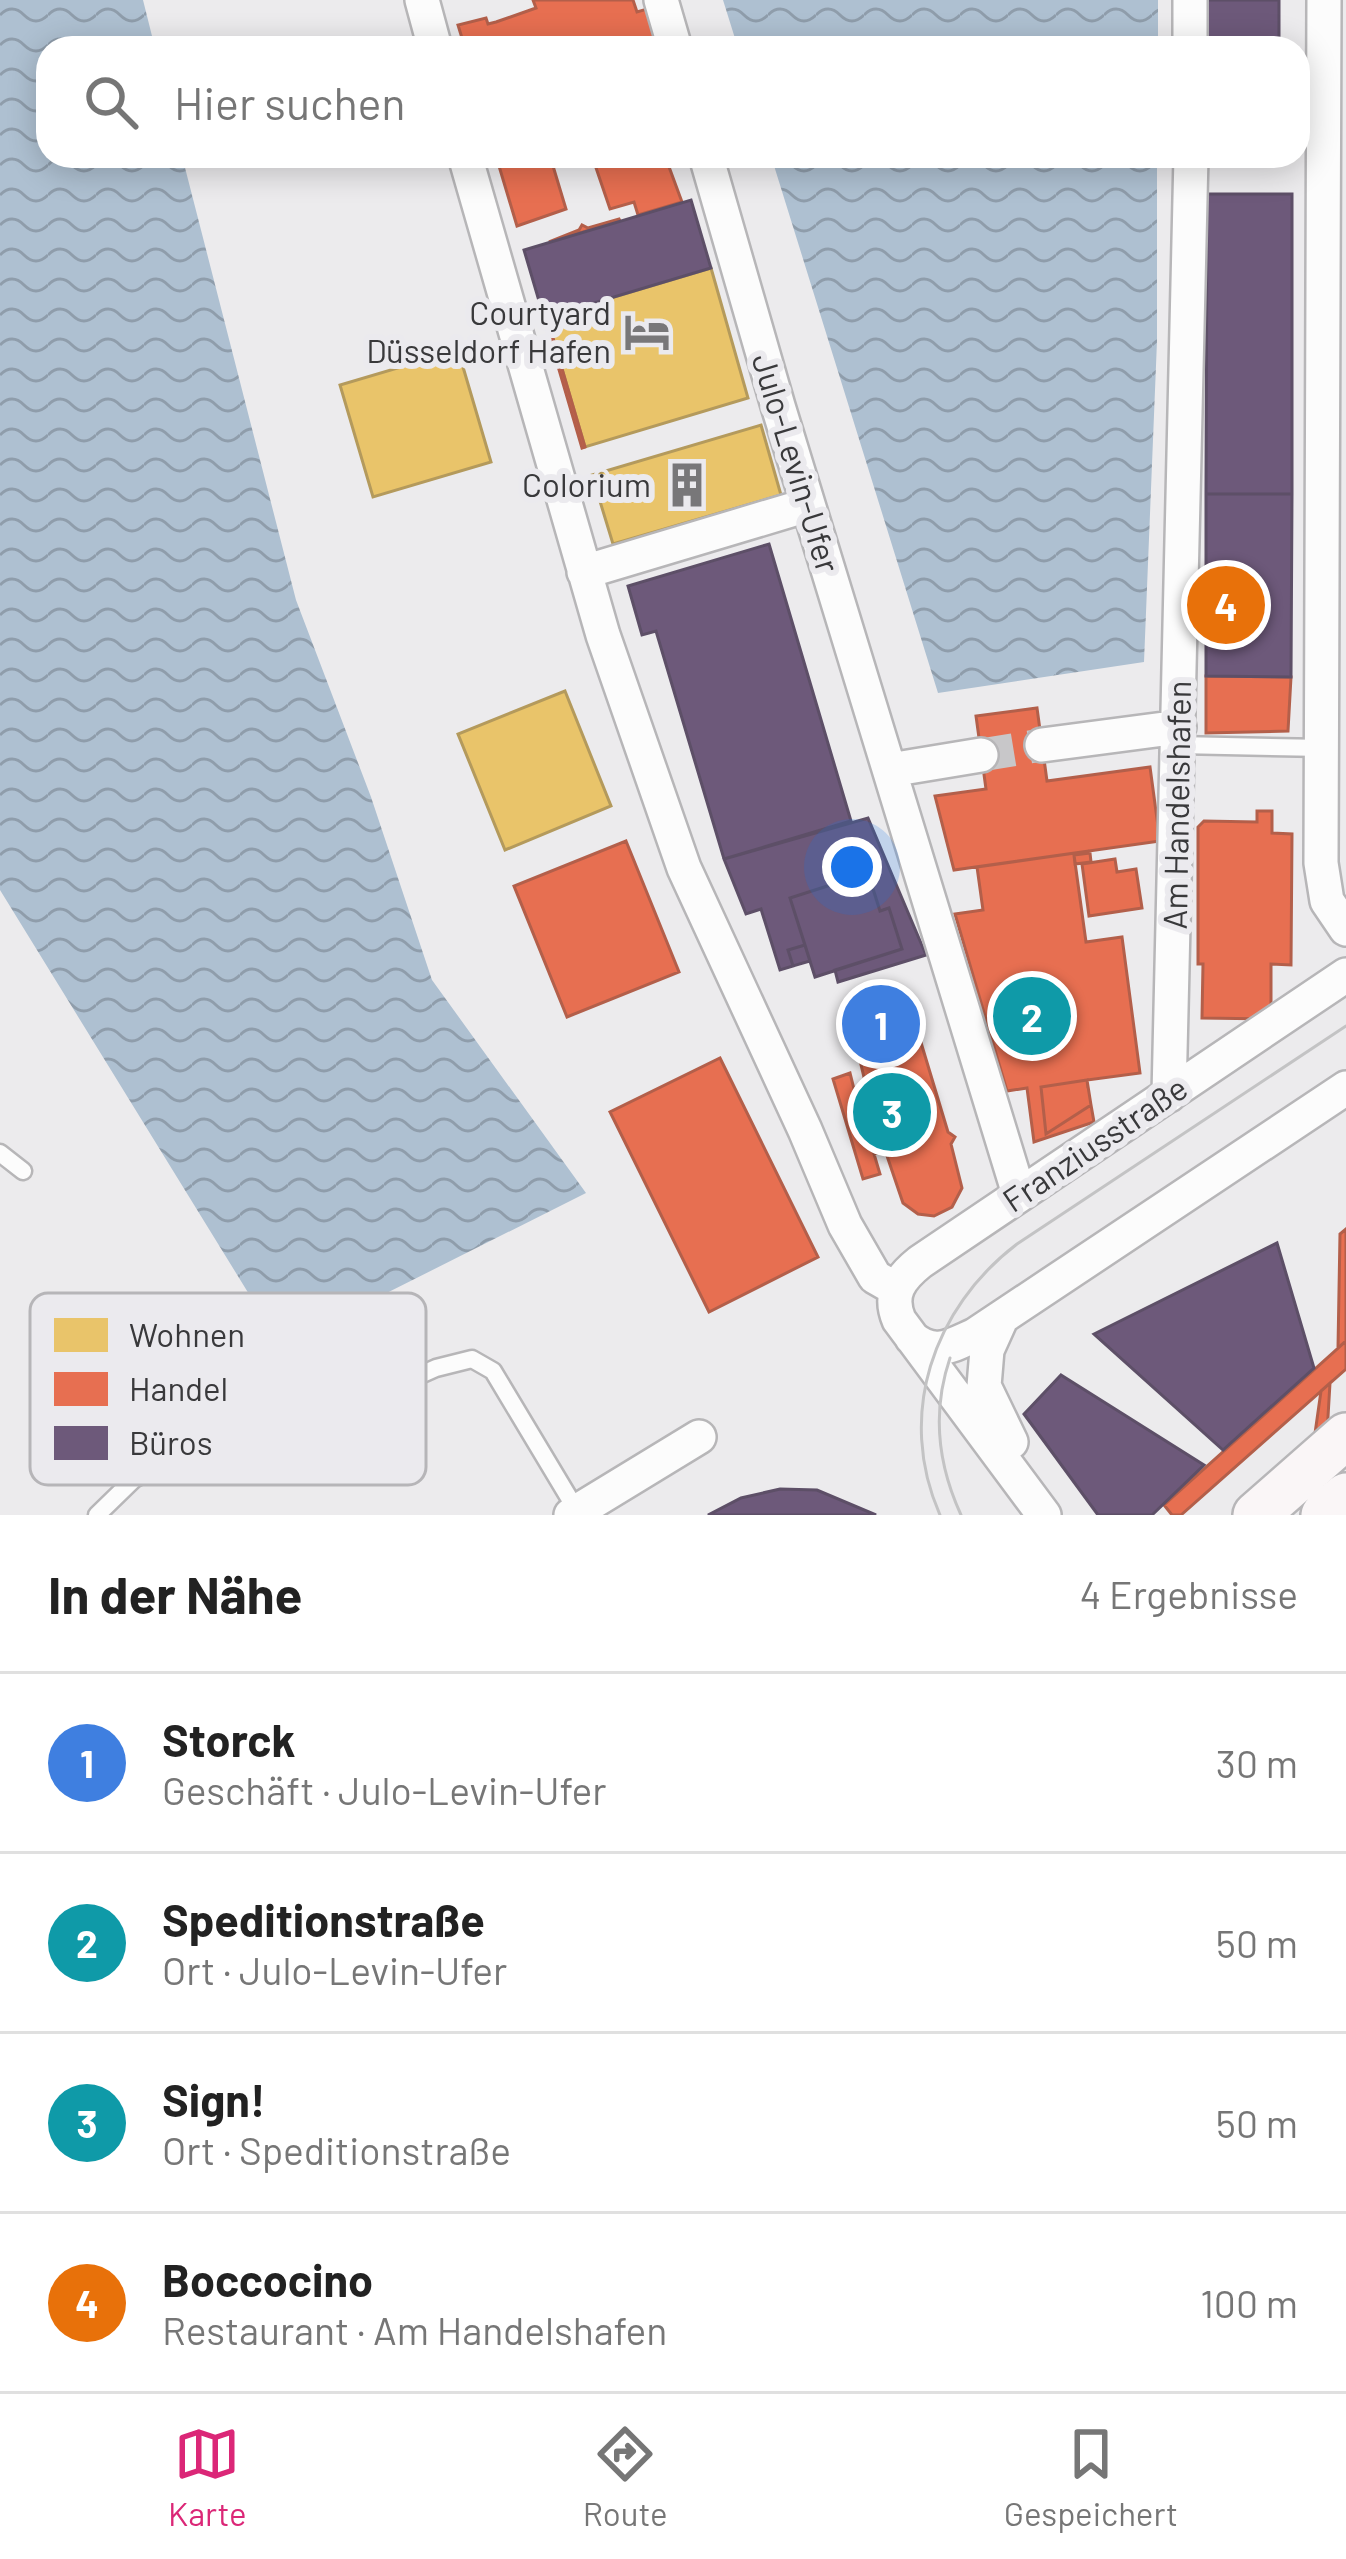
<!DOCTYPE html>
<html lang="de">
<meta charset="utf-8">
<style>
:root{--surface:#fff;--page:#f2f2f2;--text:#222;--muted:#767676;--line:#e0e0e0;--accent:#db2777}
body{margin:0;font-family:Barlow,sans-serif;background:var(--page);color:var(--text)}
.you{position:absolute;left:852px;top:867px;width:42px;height:42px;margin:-30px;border:9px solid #fff;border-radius:50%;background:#1a73e8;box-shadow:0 0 0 18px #1a73e833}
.badge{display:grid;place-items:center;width:78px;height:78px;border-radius:50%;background:var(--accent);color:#fff;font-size:39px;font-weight:700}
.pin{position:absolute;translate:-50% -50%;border:6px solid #fff;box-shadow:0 3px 12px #0006}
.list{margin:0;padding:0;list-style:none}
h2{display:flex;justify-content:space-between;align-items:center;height:156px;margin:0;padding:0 48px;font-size:51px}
h2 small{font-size:39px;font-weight:400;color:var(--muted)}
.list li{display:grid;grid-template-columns:78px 1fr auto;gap:36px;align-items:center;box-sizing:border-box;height:180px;padding:0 48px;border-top:3px solid var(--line)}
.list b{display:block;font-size:45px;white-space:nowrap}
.list p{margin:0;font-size:39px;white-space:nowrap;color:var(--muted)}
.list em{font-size:39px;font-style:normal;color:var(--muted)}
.icon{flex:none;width:66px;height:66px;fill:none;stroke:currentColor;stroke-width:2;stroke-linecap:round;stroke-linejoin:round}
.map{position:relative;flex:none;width:1346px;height:1515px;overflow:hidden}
.search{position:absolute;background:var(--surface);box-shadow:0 6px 30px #0003;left:36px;right:36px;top:36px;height:132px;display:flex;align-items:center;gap:30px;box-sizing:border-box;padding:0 42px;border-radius:36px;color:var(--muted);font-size:45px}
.sheet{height:876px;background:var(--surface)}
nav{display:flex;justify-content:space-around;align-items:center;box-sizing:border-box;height:168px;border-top:3px solid var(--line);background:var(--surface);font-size:33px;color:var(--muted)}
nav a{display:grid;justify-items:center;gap:6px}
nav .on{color:var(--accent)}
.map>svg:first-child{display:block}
</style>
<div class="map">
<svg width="1346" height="1515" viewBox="0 0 1346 1515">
<defs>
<pattern id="water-waves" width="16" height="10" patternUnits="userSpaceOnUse" patternTransform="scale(3)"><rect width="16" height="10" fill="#aec0d1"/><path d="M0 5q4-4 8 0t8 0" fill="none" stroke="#8f9dab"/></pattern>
</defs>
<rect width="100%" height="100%" fill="#ecebed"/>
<path fill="url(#water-waves)" d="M0 0H143L155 48H48V156H182L296 600 371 797 432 980 586 1193 281 1346 0 890Z
M723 0H1158V48H738Z
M771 156H1157V341L1144 662 938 693Z"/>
<path fill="#e9c46a" stroke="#b49a5c" stroke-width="3" d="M711 268 748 398 585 447 547 318H544Z
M458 350 491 462 373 497 340 385Z
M761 425 781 495 613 544 592 475Z
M565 691 611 806 505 850 458 734Z"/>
<path fill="#e76f51" stroke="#b35f4a" stroke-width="3" d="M533 0H633L637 12 647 9 657 41 616 48H465L458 25 486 18 488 24 496 22 536 8Z
M496 156H550L566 209 517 226Z
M592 156H665L682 202 638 215 634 202 610 209Z
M619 219 620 221 549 242 579 230 582 225 588 228Z
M548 321 585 447 582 448 545 322Z
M1206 676 1291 677 1288 731 1206 733Z
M1037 708 1047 781 1150 767 1160 841 954 870 935 796 986 789 976 716Z
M1257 811H1272V833L1292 834 1291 965 1271 964V1019L1202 1018 1203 964H1198V827L1204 821 1257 822Z
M626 841 679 972 567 1017 514 886Z
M1089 851 1074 855 1086 942 1122 937 1140 1073 1087 1080 1088 1088 1087 1080 1041 1087 1046 1134 1091 1105 1094 1122 1034 1142 1027 1088 1007 1091 955 914 983 910 977 867Z
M1090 853 1091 862 1075 864 1074 855Z
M1115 859 1117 872 1136 869 1142 908 1089 916 1082 864Z
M889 1005 906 1013 916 1026 948 1132 955 1137 951 1144 962 1188 952 1207 934 1216 918 1214 903 1203 885 1150 874 1154 880 1174 863 1179 833 1079 850 1073 855 1093 867 1090 853 1031 866 1012Z
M720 1058 818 1257 709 1312 610 1112Z
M1087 1080 1091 1105 1046 1134 1041 1087Z
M1346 1229V1341L1338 1348 1340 1234Z
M1346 1341V1369L1181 1515H1172L1164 1505Z
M1330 1383 1324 1484 1337 1515H1312L1305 1504 1321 1391Z"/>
<path fill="#6d597a" stroke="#5d4f67" stroke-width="3" d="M1199 0H1279V48H1199Z
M1207 194H1292V494H1206Z
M691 200 711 268 544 318 524 250Z
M1206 494H1292L1291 677 1206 676Z
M769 544 851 821 724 859 656 631 642 635 628 586Z
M868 818 926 955 838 982 835 970 902 949 889 908 880 911 868 873 790 898 805 945 788 950 793 966 780 970 761 909 746 914 724 859Z
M868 873 880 911 889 908 902 949 815 977 790 898Z
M805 945 810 961 793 966 788 950Z
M1277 1243 1314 1368 1223 1450 1094 1334Z
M1061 1375 1204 1465 1152 1515H1098L1024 1414Z
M780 1489 817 1490 876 1515H708L741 1498Z"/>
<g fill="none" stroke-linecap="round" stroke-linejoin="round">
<path stroke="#c8c7c9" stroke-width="33" stroke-dasharray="33 16" stroke-linecap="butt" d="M981 755 1042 745"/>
<g stroke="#b7b6b8" stroke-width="21">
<path id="lane" d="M1178 745 1324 748
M0 1153 23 1171
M97 1515 134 1479 248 1417 303 1392 373 1396 436 1368 472 1359 493 1371 577 1511"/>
</g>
<g stroke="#b7b6b8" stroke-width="38">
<path id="street" d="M422 0 435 48
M661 0 675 48
M1190 0V48
M1324 0 1321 863 1327 901 1346 929
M465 156 603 635 684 868 805 1130 845 1225 875 1277 896 1289
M706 156 778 406 1019 1194
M584 572 791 510
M1042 745 1179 727
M890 770 981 755
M1169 1095 1191 156
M1001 1319 987 1350 984 1386 1011 1442
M912 1338C935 1357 950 1346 975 1335L1346 1088
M571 1515 699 1437
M1044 1515 899 1320C888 1294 900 1278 920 1262L1346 975"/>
</g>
<g stroke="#b7b6b8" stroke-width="50">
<path id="secondary" d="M1256 1515 1346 1436
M1324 1515 1346 1496"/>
</g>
<use href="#lane" stroke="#fcfcfc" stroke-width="16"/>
<use href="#street" stroke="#fcfcfc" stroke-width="33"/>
<use href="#secondary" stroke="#faf6f7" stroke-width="45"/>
<path stroke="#c3c3c4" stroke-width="3" d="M950 1358C932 1411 938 1465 961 1515
M940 1515C896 1415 933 1308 1017 1244L1346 1026"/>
</g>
<defs>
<g id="hotel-bare" transform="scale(3.6)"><path d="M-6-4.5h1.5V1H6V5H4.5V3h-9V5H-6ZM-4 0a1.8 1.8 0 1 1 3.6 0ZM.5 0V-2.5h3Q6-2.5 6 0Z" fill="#787779" stroke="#ebeaee" stroke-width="2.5" paint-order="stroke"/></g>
<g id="building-bare" transform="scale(3.6)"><path d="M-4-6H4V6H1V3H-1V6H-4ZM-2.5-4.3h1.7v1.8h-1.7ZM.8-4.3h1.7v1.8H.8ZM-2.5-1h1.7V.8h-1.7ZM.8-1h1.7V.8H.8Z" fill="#787779" stroke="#ebeaee" stroke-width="2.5" paint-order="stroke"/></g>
</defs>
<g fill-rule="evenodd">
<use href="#hotel-bare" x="647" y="332"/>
<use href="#building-bare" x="687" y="485"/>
</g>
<g text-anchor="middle" stroke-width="12" stroke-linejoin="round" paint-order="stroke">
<g font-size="33" fill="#39393b" stroke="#ebeaee" text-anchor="end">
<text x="611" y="325">Courtyard<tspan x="611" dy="38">Düsseldorf Hafen</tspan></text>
<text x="651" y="497">Colorium</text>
</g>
<g font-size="33" fill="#39393b" stroke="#ebeaee">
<text transform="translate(796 463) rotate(73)" y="12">Julo-Levin-Ufer</text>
<text transform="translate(1177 805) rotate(-89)" y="12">Am Handelshafen</text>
<text transform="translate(1095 1144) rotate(-34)" y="12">Franziusstraße</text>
</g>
</g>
<rect x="30" y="1293" width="396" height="192" rx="18" fill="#ebeaee" stroke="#b6b5b8" stroke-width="3"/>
<rect x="54" y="1318" width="54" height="34" fill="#e9c46a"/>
<rect x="54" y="1372" width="54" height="34" fill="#e76f51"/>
<rect x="54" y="1426" width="54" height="34" fill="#6d597a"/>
<g font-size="33" fill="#39393b">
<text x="129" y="1347">Wohnen</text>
<text x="129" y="1401">Handel</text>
<text x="129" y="1455">Büros</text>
</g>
</svg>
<div class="you"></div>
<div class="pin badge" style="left:881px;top:1024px;background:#3f7fe0">1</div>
<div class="pin badge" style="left:1032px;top:1016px;background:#0f9aa8">2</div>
<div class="pin badge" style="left:892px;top:1112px;background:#0f9aa8">3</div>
<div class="pin badge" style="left:1226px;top:605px;background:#e8710a">4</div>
<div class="search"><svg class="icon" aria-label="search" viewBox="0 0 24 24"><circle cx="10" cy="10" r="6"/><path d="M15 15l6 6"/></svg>Hier suchen</div>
</div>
<section class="sheet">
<h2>In der Nähe<small>4 Ergebnisse</small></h2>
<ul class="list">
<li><span class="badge" style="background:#3f7fe0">1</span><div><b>Storck</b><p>Geschäft · Julo-Levin-Ufer</p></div><em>30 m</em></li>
<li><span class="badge" style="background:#0f9aa8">2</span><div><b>Speditionstraße</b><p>Ort · Julo-Levin-Ufer</p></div><em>50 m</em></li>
<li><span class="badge" style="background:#0f9aa8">3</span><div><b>Sign!</b><p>Ort · Speditionstraße</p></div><em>50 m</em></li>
<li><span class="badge" style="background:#e8710a">4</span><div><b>Boccocino</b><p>Restaurant · Am Handelshafen</p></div><em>100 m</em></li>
</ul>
</section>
<nav>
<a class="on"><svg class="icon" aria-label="map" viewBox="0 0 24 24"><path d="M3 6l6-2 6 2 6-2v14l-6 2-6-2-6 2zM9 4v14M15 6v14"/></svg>Karte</a>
<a><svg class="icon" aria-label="directions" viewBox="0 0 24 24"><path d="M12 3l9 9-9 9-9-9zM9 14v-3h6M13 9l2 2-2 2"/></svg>Route</a>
<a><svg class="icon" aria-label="saved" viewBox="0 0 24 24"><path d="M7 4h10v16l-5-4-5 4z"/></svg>Gespeichert</a>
</nav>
